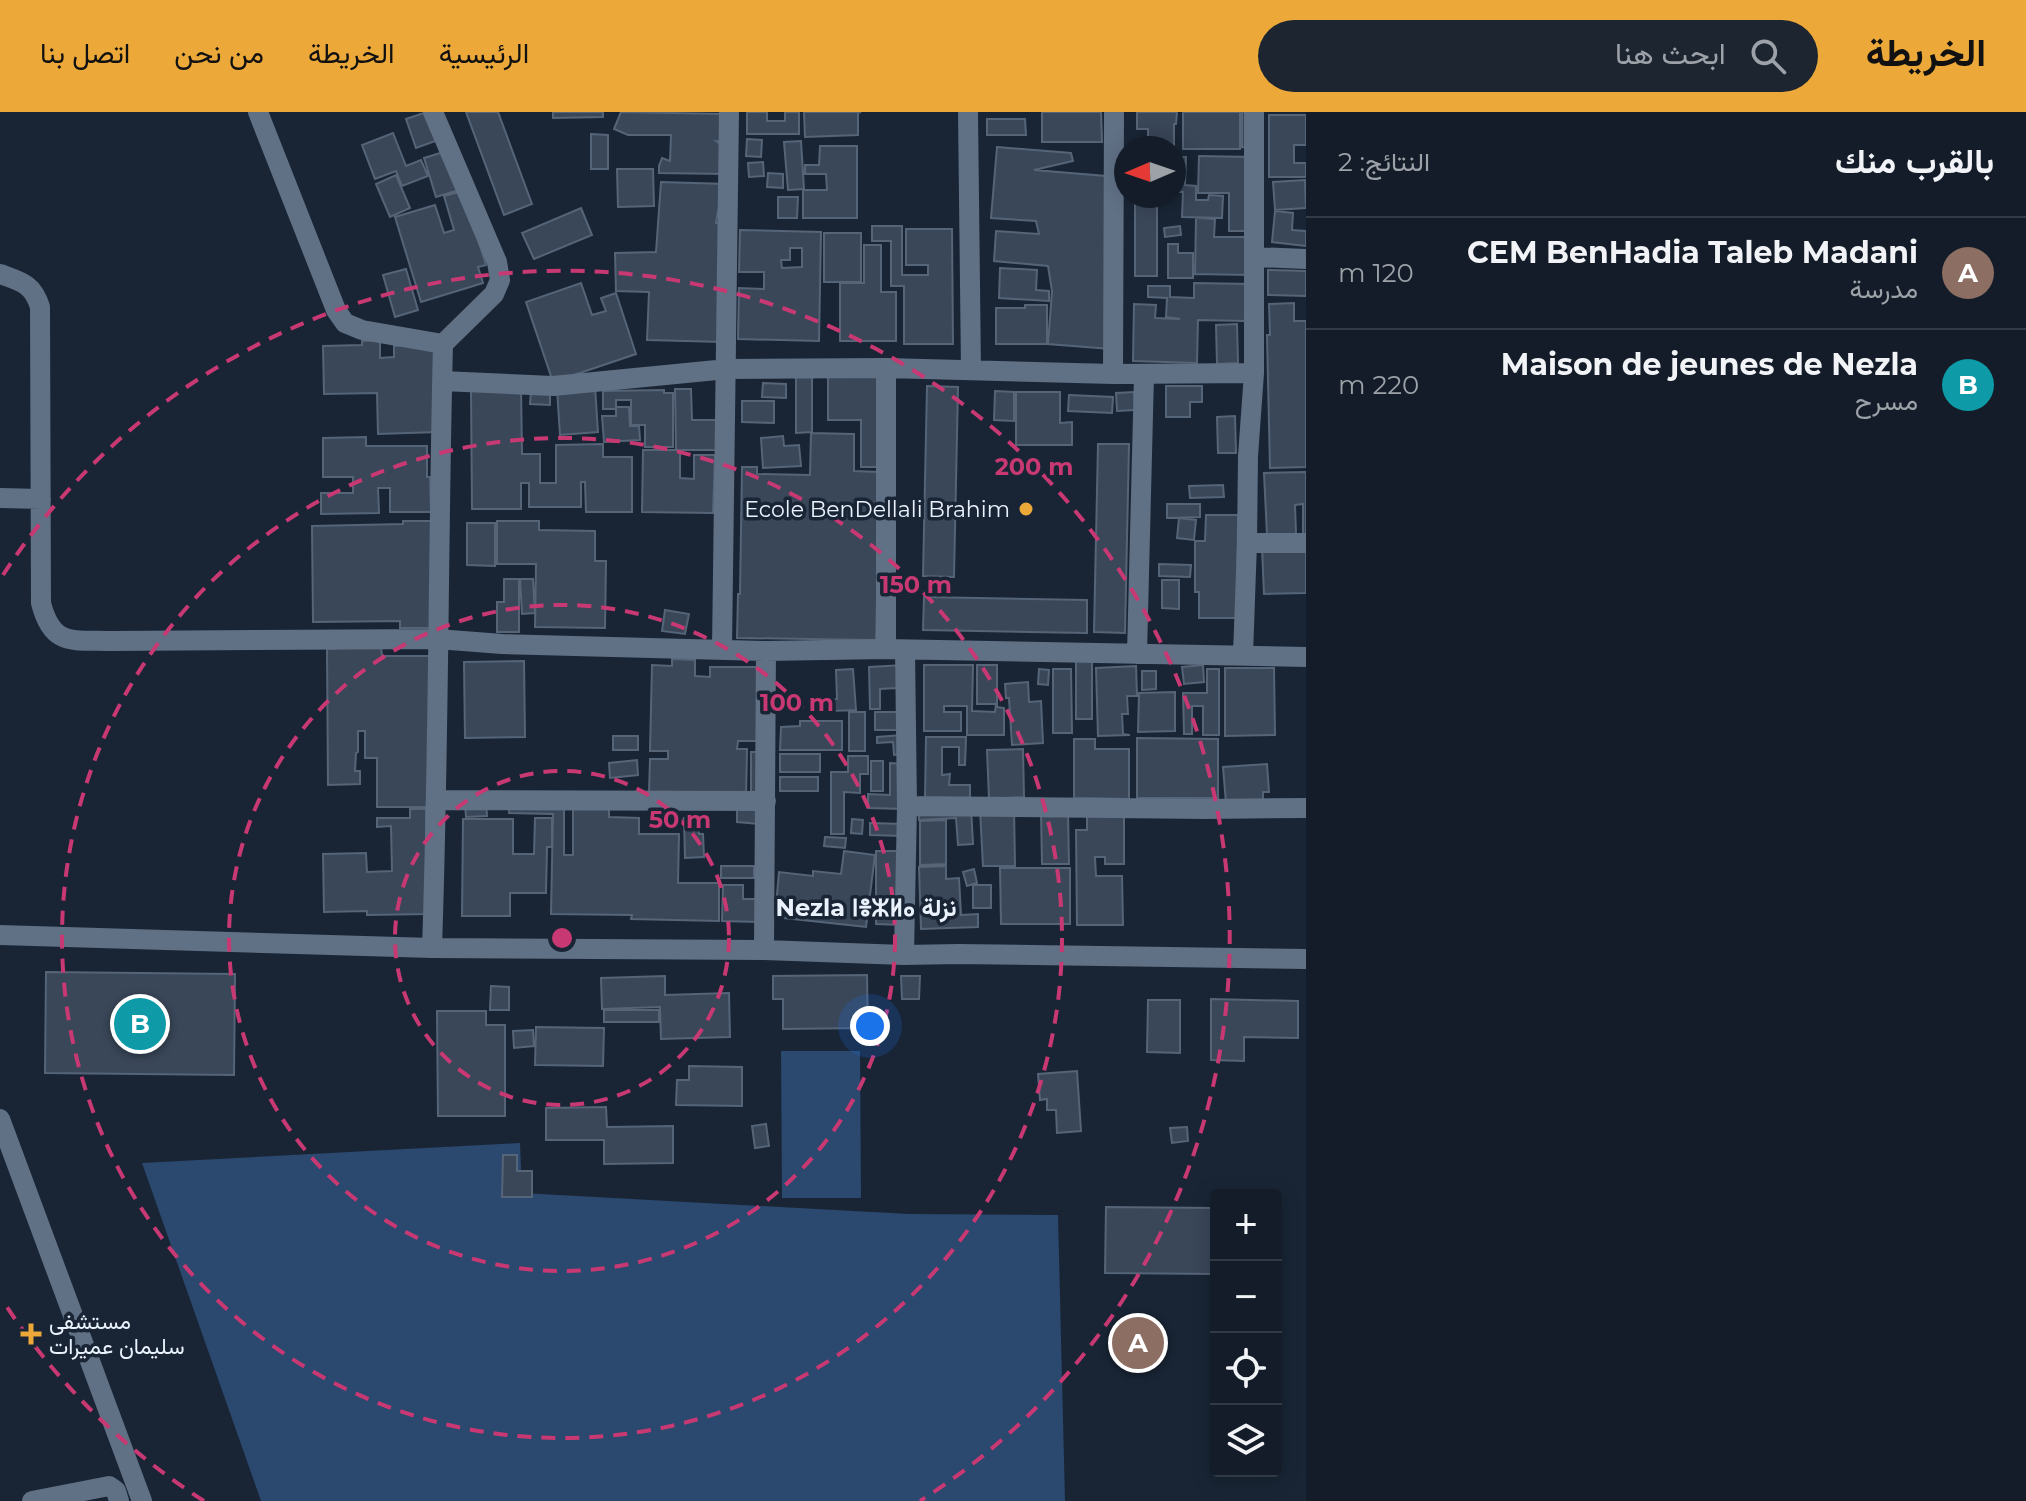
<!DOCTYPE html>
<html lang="ar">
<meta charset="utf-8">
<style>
:root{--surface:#131c28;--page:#1c2530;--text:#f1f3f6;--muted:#9da1a8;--line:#323a45;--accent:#eca93a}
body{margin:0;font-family:Montserrat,Vazirmatn,"Noto Sans Tifinagh",sans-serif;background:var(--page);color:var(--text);direction:rtl}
.controls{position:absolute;right:24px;bottom:24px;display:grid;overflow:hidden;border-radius:8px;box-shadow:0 4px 20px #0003}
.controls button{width:72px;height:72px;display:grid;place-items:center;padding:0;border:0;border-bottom:2px solid var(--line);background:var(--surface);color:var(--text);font:40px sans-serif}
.compass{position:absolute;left:1114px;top:24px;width:72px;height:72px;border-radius:50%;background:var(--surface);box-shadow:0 4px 20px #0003;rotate:268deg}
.you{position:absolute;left:870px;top:914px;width:28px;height:28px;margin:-20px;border:6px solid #fff;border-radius:50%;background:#1a73e8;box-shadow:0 0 0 12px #1a73e833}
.badge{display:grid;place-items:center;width:52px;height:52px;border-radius:50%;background:var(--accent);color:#fff;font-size:26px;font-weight:700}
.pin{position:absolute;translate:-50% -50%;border:4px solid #fff;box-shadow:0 2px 8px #0006}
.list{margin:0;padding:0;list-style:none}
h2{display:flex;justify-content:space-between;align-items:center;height:104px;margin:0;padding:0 32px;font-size:34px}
h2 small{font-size:26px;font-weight:400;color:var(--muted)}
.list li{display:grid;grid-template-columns:52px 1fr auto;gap:24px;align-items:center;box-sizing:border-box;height:112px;padding:0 32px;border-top:2px solid var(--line)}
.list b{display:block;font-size:30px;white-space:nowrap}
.list p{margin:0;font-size:26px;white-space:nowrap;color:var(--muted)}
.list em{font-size:26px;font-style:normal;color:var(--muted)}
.icon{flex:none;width:44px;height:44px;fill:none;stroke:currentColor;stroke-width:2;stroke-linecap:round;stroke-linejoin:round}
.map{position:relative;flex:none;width:1306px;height:1389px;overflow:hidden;direction:ltr}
header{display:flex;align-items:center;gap:48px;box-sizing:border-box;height:112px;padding:0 40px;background:var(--accent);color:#111}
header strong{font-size:38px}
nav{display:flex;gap:44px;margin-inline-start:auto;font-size:28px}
.search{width:560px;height:72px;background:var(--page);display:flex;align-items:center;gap:20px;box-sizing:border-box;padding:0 28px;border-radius:44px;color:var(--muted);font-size:30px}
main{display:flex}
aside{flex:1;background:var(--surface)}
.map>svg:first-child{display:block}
</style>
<header>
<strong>الخريطة</strong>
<div class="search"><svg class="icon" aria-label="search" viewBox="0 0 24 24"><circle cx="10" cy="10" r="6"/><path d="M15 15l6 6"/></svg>ابحث هنا</div>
<nav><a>الرئيسية</a><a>الخريطة</a><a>من نحن</a><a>اتصل بنا</a></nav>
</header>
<main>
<aside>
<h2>بالقرب منك<small>النتائج: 2</small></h2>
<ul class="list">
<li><span class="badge" style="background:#8d6e63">A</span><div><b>CEM BenHadia Taleb Madani</b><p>مدرسة</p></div><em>120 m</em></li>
<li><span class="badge" style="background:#0f9aa8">B</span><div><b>Maison de jeunes de Nezla</b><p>مسرح</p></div><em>220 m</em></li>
</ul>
</aside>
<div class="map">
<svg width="1306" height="1389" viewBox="0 0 1306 1389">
<rect width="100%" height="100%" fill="#192535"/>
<path fill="#2b486e" d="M860 939 861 1086H782L781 939Z
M520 1031 522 1081 909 1102 1058 1103 1065 1389H261L142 1051Z"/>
<path fill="#3a4759" stroke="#566477" stroke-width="2" fill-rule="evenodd" d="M427 0 441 27 416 36 406 7Z
M466 0H498L532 92 504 103Z
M553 0H603V5L553 6Z
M621 0 726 2 727 30 716 29 726 36V62L659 61V54L662 46 670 49 671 23H628L614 17Z
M747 0H767V9H785V0H799V22H747Z
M804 0H861L858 1V23L805 25Z
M1042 0H1101L1102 30H1042Z
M1137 0H1177L1176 12H1174V36H1148V17H1137Z
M1183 0H1240V37H1183Z
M1242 0H1253L1252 36 1242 35Z
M1269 3H1306V33H1294V51H1306V65H1269Z
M987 7H1025L1026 23H987Z
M393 21 406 54 421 48 428 64 402 74 396 59 375 67 362 33Z
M591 22 608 23V57H591Z
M747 27 762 28 761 45 746 44Z
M801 29 804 77 788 78 784 30Z
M820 34H857V106H803V78H827L826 62H805V53H819Z
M997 35 1071 41 1073 49 1034 58 1106 64 1110 237 1048 232 1052 179 1048 154 994 149 996 119 1039 122 1036 109 991 106Z
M447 39 459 78 436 85 424 46Z
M1199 44 1253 45V119H1229V81H1198Z
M1174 45H1186L1185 73 1196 74V88H1208L1209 83 1223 84 1222 106 1182 105 1183 80H1174Z
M763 50 764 64 749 65 748 51Z
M617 57H653L654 94 618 95Z
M768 61 783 62V76L767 75Z
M396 63 410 96 390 105 376 72Z
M1305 68 1306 96 1275 98 1273 70Z
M661 70 726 72 724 97 718 98 716 111 725 108 723 230 647 228 649 180 616 179 615 141 656 140Z
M463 79 486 153 478 155 483 171 421 190 395 105 435 93 444 121 454 118 444 84Z
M778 85H798L797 106H778Z
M1135 89H1157V164H1135Z
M581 96 592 123 534 147 522 121Z
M1275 99 1293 101 1292 118 1306 119V134L1272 130Z
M1196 106 1215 107 1214 125H1250L1249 163 1195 162Z
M872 114H902V163H928V153H906V117H952L953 232H904V174H891V129H872Z
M1180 114 1181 123 1165 125 1164 116Z
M740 118 821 120 819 229 738 227 739 176 764 177V160H739ZM790 136H802V155L782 156 781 148H790Z
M824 121H861V170H824Z
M1168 132H1178V141H1193V166H1168Z
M864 133H881V180H896V229H840V171H864Z
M1000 156 1037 158 1036 178 1049 179V189L999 186Z
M406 157 418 198 395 205 383 163Z
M1268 158 1306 159V184L1268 183Z
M581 171 592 203 606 199 601 186 616 181 636 242 553 270 526 190Z
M1194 171 1251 172 1245 209 1198 208 1197 251 1133 249 1134 192 1156 193 1155 206 1180 207 1166 205 1167 186 1148 185V174H1170V185L1194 186Z
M1294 191V209H1306V355L1270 356 1267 223H1270L1269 192Z
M1025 193H1047V232H996V196H1025Z
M1237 212 1238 251 1217 252 1216 213Z
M380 228V246L394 245V234L436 233 438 320 378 322 377 281 324 282 323 234 362 233V229Z
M880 264 881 355H861V308H828V265Z
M796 265H812V320L796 321Z
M763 271 786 272V286L762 285Z
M927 274 958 275 954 465 923 464Z
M1166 274H1202V290H1190V305H1166Z
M595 275 598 320 560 323 557 277Z
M521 276 522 342H540V371H556V333L603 332V345H632V400H586L585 370H581V395H529V371H521V397H472L471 277Z
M675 277H691L692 308H724L725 338H676Z
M664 278V281H673V335H645V313H631V288H616V297H603V279Z
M531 279H550V293L530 292Z
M995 279 1014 280V309L994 308Z
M1016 280H1060V311L1072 310V333H1016Z
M1134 280 1135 298 1117 299 1116 281Z
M1069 283 1113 285 1112 301 1068 299Z
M742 289H774V311L742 310Z
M616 295H629L630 314H639L640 328 604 330 602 304H616Z
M1235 304 1236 341H1218L1217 305Z
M811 321 854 322V359L880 360 876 528 737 526 738 482H740L742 355H757V362L810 363Z
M783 324 784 334 799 333 801 354 763 356 761 326Z
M366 325V334H427V365H430L431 400H390V376H378L379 401 321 402V381H353V365H323V326Z
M1098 332H1129L1125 521 1094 520Z
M643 338H680V366L694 367V343H715L713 401 642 400Z
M1306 360V422H1303V392L1295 393 1296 422 1267 423 1264 361Z
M1223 373 1224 385 1190 386 1189 374Z
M1167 392H1200V405L1167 406Z
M1206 403H1238L1237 506H1199V480H1195V429H1205Z
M1179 406 1196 408 1194 428 1177 426Z
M403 409H435L437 516H400V509L313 510 312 414 403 412Z
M497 409H539V418L595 419V449H606L605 516 535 515 536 452H497Z
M467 411H495V454L467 453Z
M1306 435V481L1264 482 1262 436Z
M1159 452 1191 453 1190 465 1159 464Z
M504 467H519V520H497V490H504Z
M520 467H533L535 501 522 502Z
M1162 468H1179V497L1162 496Z
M924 485 1087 488V521L923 518Z
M665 498 689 502 685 522 662 519Z
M381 534 382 544H430V695H377V646H365V619H358V640L356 641 355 659H360V672L328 673 327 537Z
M672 547 695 548V564L710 565V555H761L758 629H738L737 637H747L746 684 649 681 650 647H668V639H650L652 553 672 554Z
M524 549 525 625 465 626 464 550Z
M1076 549H1092V607H1076Z
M904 553 897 576 880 577V597H870L869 555Z
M924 553H973L972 599 995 600 996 592H977V553H997V595L1004 596V623H967V594H944V600H961V619H924Z
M1203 553 1204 570 1184 572 1182 555Z
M1136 554 1137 584H1127L1128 602H1122L1123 622 1130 623 1098 624 1096 556Z
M1225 556H1274L1275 623 1225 624Z
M853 557 856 598 830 599V588L837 587 836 558Z
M1039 557 1049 558 1048 573 1038 572Z
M1053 557H1071L1072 621H1053Z
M1207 557H1219V623H1203V594H1192V622H1184L1183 581H1207Z
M1142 559H1156V577L1142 578Z
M1028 570 1029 590 1041 589 1043 631 1012 633 1009 586H1006L1005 572Z
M1175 580V619L1138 620 1139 581Z
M849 600H865V639H849Z
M875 600H904L905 618H875Z
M800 609H842V638H780L781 615 800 614Z
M902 623 903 642 894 643 893 630 877 631V625Z
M613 624H638V638H613Z
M926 625H966L965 653H959V635H942V663L950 662 949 673H970V689L925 688Z
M1137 626 1218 627V686H1137Z
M1074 627H1095V637H1129V687L1074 686Z
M1023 637 1024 685 989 687 987 638Z
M751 640H761L760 684 751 683Z
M780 642H820V660H780Z
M848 644H868V662H860V681L844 680V722H831V660H848Z
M637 648 638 663 610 666 609 651Z
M871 649H883V679H871Z
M890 651 905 652 904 697 868 696V682L890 683Z
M1267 652 1269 680H1263V689L1226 691 1223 655Z
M780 665H818V679H780Z
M486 690 487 704 466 705 465 691Z
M510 690H564V743H573V696H609V705L639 706V722H679L678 771H719V809L631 807 632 803 551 802 553 702 509 701Z
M737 695 759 697V712L737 710Z
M971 695 973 732 958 733 956 706 919 708V699Z
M410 697H426L428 802 367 803V799L324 800 323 742 366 741 367 760 392 759 391 714 377 715V706H410Z
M1014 697 1015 754H983L980 698Z
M1068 699 1069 752H1042L1041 700Z
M1087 702H1124V752H1105V745H1095L1096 764H1122L1123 813H1077L1076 718H1087Z
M698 705 699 722H703L704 745 685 746 684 706Z
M535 706H552V735H547L546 781H510V804H462L463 707H513V742H534Z
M852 707 863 708 862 722 851 721Z
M946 708V752L920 753V709Z
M870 711 903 712V724L870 723Z
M825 725 846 726 845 736 824 734Z
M844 739 875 743 866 815 775 805 779 760 813 764V759L841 762Z
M876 739H902V813L876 812Z
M721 754H754V766H721Z
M946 754V767L959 766 961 803 978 802V815L921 817 919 755Z
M1000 756H1070V812H1001Z
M974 757 977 771 967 774 963 760Z
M723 773H743V787H759L758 810 722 809Z
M973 773H991V796H973Z
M46 860 235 862 234 963 45 961Z
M867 863 868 916 783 917V887H773V864Z
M665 864V883L729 881 730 925 661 927 660 895 602 897 601 866Z
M901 864H920L919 887H902Z
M491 874 509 875V898H490Z
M1211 887 1298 889V926L1244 925V949L1211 948Z
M1148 888H1180V941L1147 940Z
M604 898H659V910H604Z
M437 899H486V913H505V1004H438Z
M536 915 604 916 603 954 535 953Z
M533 918 534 934 514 936 513 919Z
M689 954 742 955V994L676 993 677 968H689Z
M1077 959 1081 1019 1057 1021 1056 998H1047V987L1040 988 1038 962Z
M606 995 607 1015 673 1014V1051L604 1052V1028H546V996Z
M766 1012 769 1034 755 1036 752 1014Z
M1187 1015 1188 1029 1172 1031 1170 1016Z
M503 1043H517V1059H532V1085H502Z
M1106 1095 1216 1096V1162L1105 1161Z
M1276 1123H1280L1279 1142H1276Z"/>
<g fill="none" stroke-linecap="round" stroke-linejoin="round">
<path stroke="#607085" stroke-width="20" d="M258 0 336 198 345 211 362 218 443 232
M968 0 971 258
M1254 145 1306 147
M0 162C22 170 33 172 40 195L41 491C52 534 71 528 109 529L437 527 502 532 766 539 886 537 1306 545
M1113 262 1254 261
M442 269 553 274 727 257 886 256 1113 262 1114 0
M0 386 41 387
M1247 431H1306
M722 537 729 0
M886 537V256
M1137 542 1144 263
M1243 543 1247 431 1248 344 1254 261V0
M437 688 766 689
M907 694 1205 697 1306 696
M0 823 432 836 764 838 904 843 958 842 1306 847
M432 836C439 635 438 433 443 232L494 182 500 168 497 150 433 0
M764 838 766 539
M904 843 907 694 905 538
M0 1007 142 1389
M32 1389 109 1374 116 1379 119 1389"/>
</g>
<g fill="none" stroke="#c83973" stroke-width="4" stroke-dasharray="14 10">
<circle cx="562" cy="826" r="167"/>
<circle cx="562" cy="826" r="333"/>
<circle cx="562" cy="826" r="500"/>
<path d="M204 1389A667 667 0 0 1 3 1189M3 463A667 667 0 1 1 920 1389"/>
</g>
<g fill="#eca93a" stroke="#192535" stroke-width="3">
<circle cx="1026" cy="397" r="8"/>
<path d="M27 1210h8v8h8v8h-8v8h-8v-8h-8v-8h8z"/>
</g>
<g text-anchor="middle" stroke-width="7" stroke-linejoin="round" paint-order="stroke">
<g font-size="22" fill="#eaf2fd" stroke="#192535" text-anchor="end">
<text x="1010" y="405">Ecole BenDellali Brahim</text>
<text x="49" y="1217" text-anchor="start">مستشفى<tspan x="49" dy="25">سليمان عميرات</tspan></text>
</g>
<g font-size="24" font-weight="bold" fill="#eaf2fd" stroke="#192535">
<text x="866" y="804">Nezla ⵏⴻⵣⵍⴰ نزلة</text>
</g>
</g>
<circle cx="562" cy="826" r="12" fill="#c83973" stroke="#192535" stroke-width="4"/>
<g font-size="24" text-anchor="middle" font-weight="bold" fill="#c83973" stroke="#192535" stroke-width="7" stroke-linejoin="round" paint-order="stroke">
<text x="1034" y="363">200 m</text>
<text x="916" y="481">150 m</text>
<text x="797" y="599">100 m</text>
<text x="680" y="716">50 m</text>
</g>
</svg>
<div class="controls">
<button>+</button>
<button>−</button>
<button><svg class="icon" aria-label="locate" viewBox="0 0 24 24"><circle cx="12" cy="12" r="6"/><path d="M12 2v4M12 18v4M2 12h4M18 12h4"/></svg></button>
<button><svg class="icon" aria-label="layers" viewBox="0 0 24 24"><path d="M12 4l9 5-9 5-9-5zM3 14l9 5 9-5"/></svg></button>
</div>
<svg class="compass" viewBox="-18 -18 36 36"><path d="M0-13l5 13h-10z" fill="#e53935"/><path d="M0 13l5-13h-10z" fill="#9da1a8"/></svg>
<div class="you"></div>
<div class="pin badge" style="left:1138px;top:1231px;background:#8d6e63">A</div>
<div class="pin badge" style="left:140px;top:912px;background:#0f9aa8">B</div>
</div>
</main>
